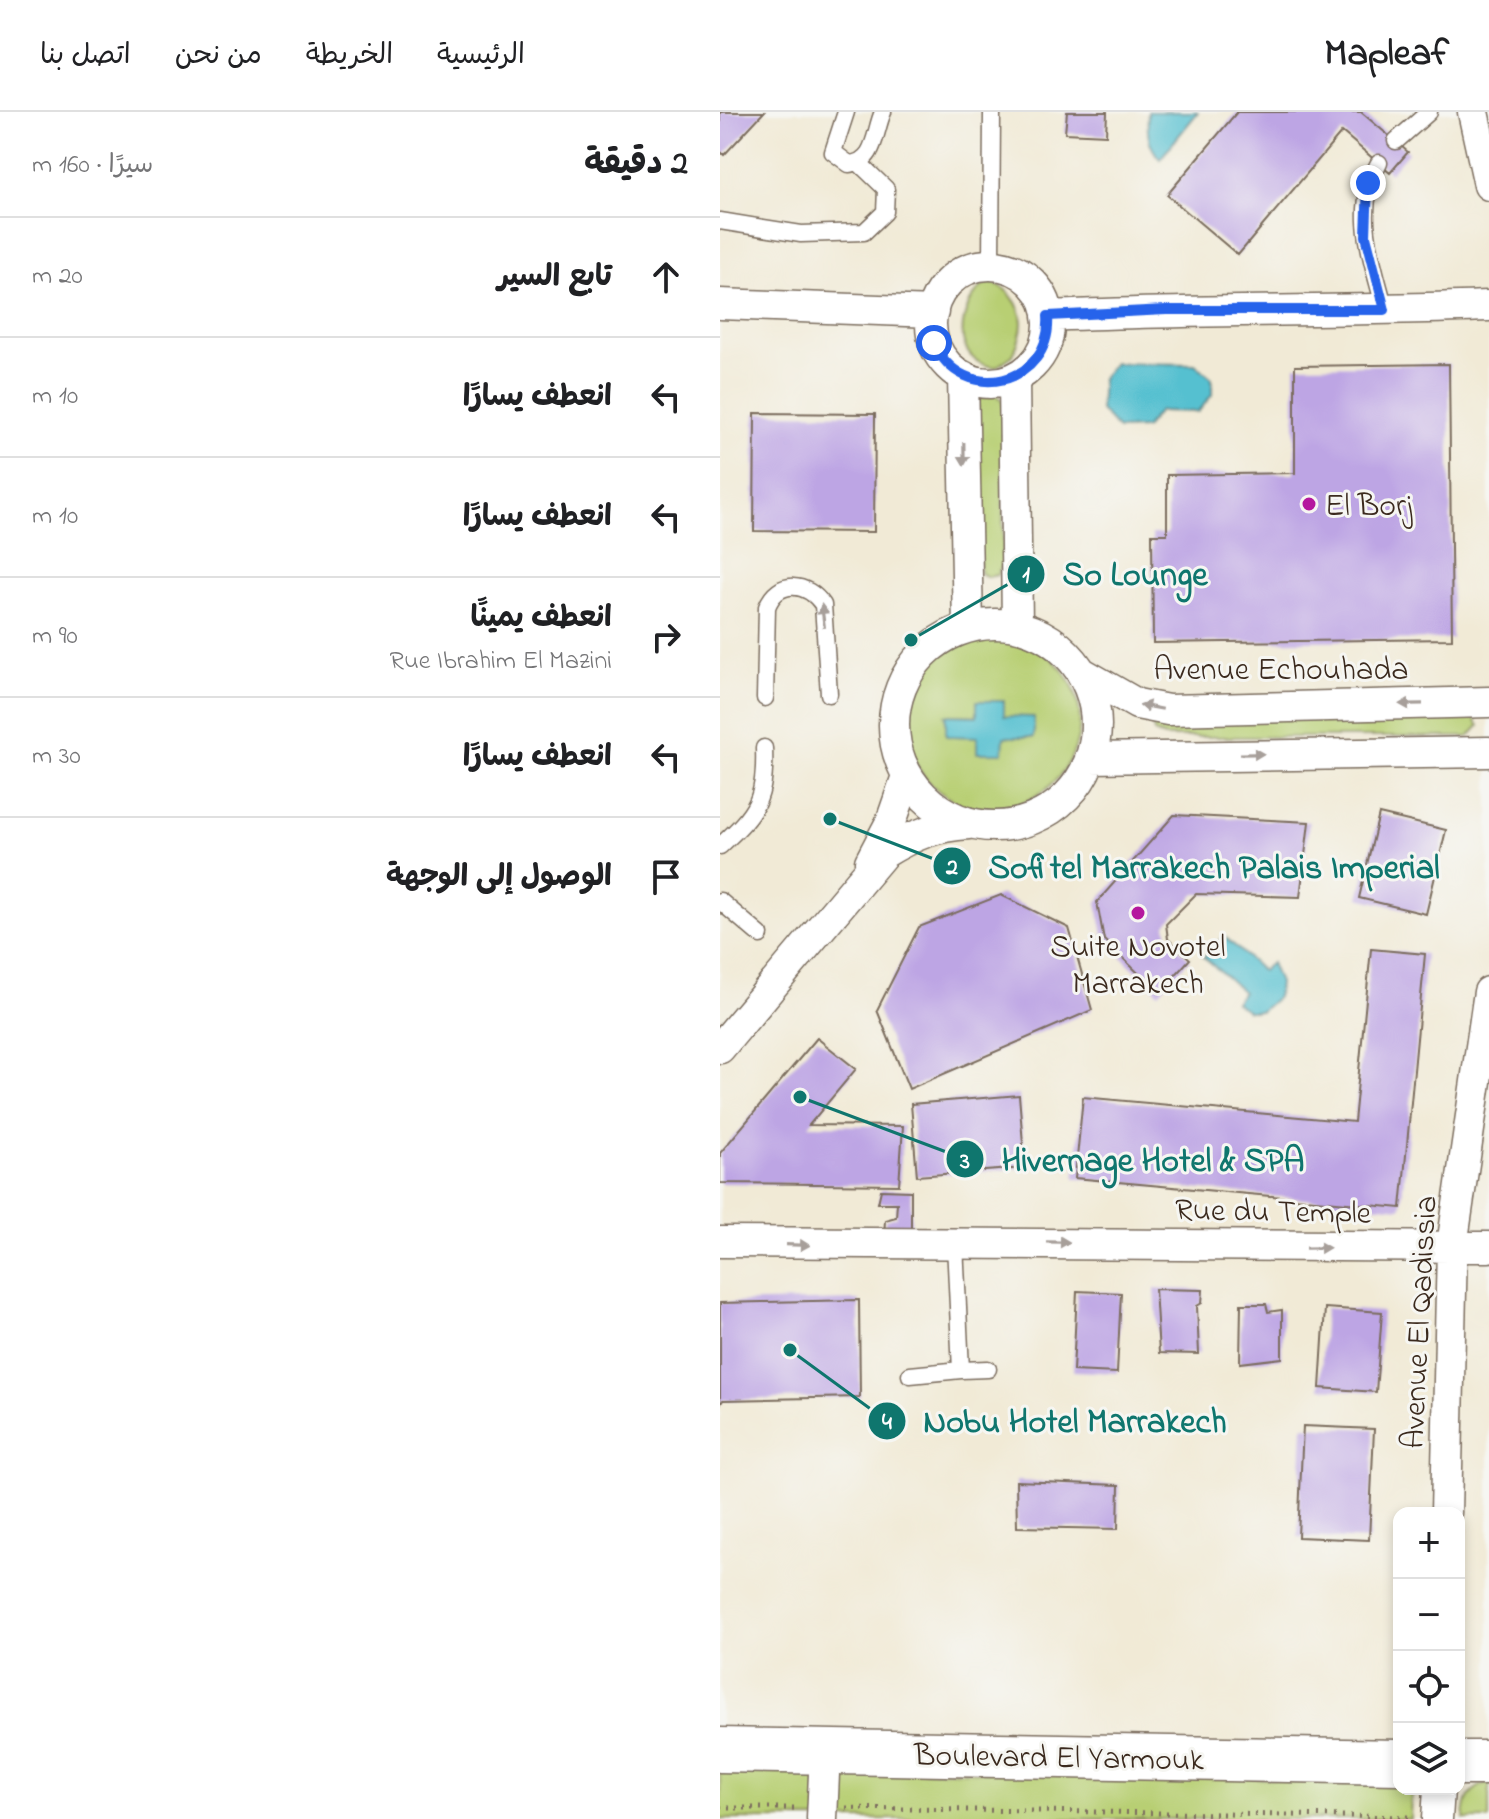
<!DOCTYPE html>
<html lang="ar">
<meta charset="utf-8">
<style>
:root{--surface:#fff;--page:#f6f6f6;--text:#202124;--muted:#757577;--line:#e0e0e0}
body{margin:0;font-family:"Indie Flower","Playpen Sans Arabic",sans-serif;background:var(--page);color:var(--text);direction:rtl}
.controls{position:absolute;right:24px;bottom:24px;display:grid;overflow:hidden;border-radius:16px;box-shadow:0 4px 12px #0003}
.controls button{width:72px;height:72px;display:grid;place-items:center;padding:0;border:0;border-bottom:2px solid var(--line);background:var(--surface);color:var(--text);font:40px sans-serif}
.stop{position:absolute;width:24px;height:24px;margin:-18px;border:6px solid #2563eb;border-radius:50%;background:#fff}
.stop.end{background:#2563eb;border-color:#fff;box-shadow:0 2px 8px #0008}
.list{margin:0;padding:0;list-style:none}
h2{display:flex;justify-content:space-between;align-items:center;height:104px;margin:0;padding:0 32px;font-size:34px}
h2 small{font-size:26px;font-weight:400;color:var(--muted)}
.list li{display:grid;grid-template-columns:52px 1fr auto;gap:24px;align-items:center;box-sizing:border-box;height:120px;padding:0 32px;border-top:2px solid var(--line)}
.list b{display:block;font-size:30px;white-space:nowrap}
.list p{margin:0;font-size:26px;white-space:nowrap;color:var(--muted)}
.list em{font-size:26px;font-style:normal;color:var(--muted)}
.icon{flex:none;width:44px;height:44px;fill:none;stroke:currentColor;stroke-width:2;stroke-linecap:round;stroke-linejoin:round}
.map{position:relative;flex:none;width:769px;height:1707px;overflow:hidden;direction:ltr}
header{display:flex;align-items:center;gap:48px;box-sizing:border-box;height:112px;padding:0 40px;background:var(--surface);border-bottom:2px solid var(--line)}
header strong{font-size:38px}
nav{display:flex;gap:44px;margin-inline-start:auto;font-size:28px}
main{display:flex}
aside{flex:1;background:var(--surface)}
.map>svg:first-child{display:block}
</style>
<header>
<strong>Mapleaf</strong>
<nav><a>الرئيسية</a><a>الخريطة</a><a>من نحن</a><a>اتصل بنا</a></nav>
</header>
<main>
<div class="map">
<svg width="769" height="1707" viewBox="0 0 769 1707">
<rect width="100%" height="100%" fill="#f6f6f2"/>
<filter id="ink" filterUnits="userSpaceOnUse"><feTurbulence type="fractalNoise" baseFrequency=".0125" numOctaves="2"/><feDisplacementMap in="SourceGraphic" scale="16" xChannelSelector="R" yChannelSelector="G"/><feConvolveMatrix kernelMatrix="1 2 1 2 8 2 1 2 1" color-interpolation-filters="sRGB"/></filter>
<filter id="wash" filterUnits="userSpaceOnUse"><feTurbulence type="fractalNoise" baseFrequency=".006" numOctaves="4" result="noise"/><feDisplacementMap in="SourceGraphic" scale="32" xChannelSelector="R" yChannelSelector="G"/><feGaussianBlur stdDeviation="1.8" result="paint"/><feColorMatrix in="noise" values="0 0 0 0 0 0 0 0 0 0 0 0 0 0 0 0 0 1.4 0 .05"/><feComposite in="paint" operator="in"/></filter>
<g filter="url(#wash)">
<rect width="100%" height="100%" fill="#f1ead6"/>
<path fill="#b8cf73" stroke="#7a7c48" stroke-width="2" fill-rule="evenodd" d="M266 171C284 169 302 193 302 211 302 222 297 234 293 243L276 255C229 252 237 193 266 171Z
M266 281H274L283 289V452L277 463 268 465 260 461 258 290Z
M260 525C282 526 305 527 324 541 395 591 353 700 264 697 239 696 213 679 199 657 173 618 190 565 226 539 235 532 249 529 260 525ZM226 603 284 604 282 641H258L257 625Z
M752 602 759 614 749 625H444L434 620 432 612 440 604Z
M0 1653 679 1670V1677H687L691 1683 690 1707H0Z
M769 1670V1707H744C745 1686 749 1678 769 1670Z"/>
<path fill="#55c0d0" stroke="#487577" stroke-width="2" d="M428 0H478L440 47C427 32 427 20 428 0Z
M394 251 475 252 492 266V283L478 300 439 299 425 316 398 317 380 298 382 266Z
M257 589H284V604L314 605V625H284L283 641H257V625L226 624V603L257 604Z
M504 824 542 859 551 851 559 871 557 885 541 899H528L515 890 523 880 484 845Z"/>
<g id="blocks">
<path fill="#bda5e4" d="M0 0H44L4 43 0 39Z
M347 0H387L386 23 345 21Z
M517 0H641L688 40 670 61 622 20 518 143 447 83Z
M729 252 732 527 433 531 432 422H447V363L575 361V254Z
M35 301 155 302 154 420 34 419Z
M659 702 726 718 706 802 639 786Z
M454 703 589 710 580 785 476 782 446 812 448 827 470 847 439 881 384 828 377 790Z
M281 783 349 816 372 898 189 977 157 898 199 815Z
M651 837 705 842 681 1096 355 1066 363 985 634 1010Z
M97 926 136 957 89 1013 183 1014 179 1073 0 1071V1041Z
M299 983 305 1056 197 1064 191 992Z
M161 1078 191 1079V1122L164 1125 165 1108 176 1105 177 1091H158Z
M435 1177 483 1178 482 1191 477 1194 479 1242 439 1241Z
M357 1179 401 1181 397 1261 353 1259Z
M139 1188 140 1285 3 1288 0 1293V1191Z
M521 1192H546L548 1200 562 1198V1246L520 1251Z
M605 1196 662 1200 656 1280 600 1276Z
M583 1314 654 1317 649 1428 578 1425Z
M296 1369 399 1373 398 1417 297 1415Z"/>
</g>
</g>
<g filter="url(#ink)">
<use href="#blocks" fill-opacity="0" stroke="#7b6d5e" stroke-width="2"/>
<g fill="none" stroke-linecap="round" stroke-linejoin="round">
<g stroke="#7b6d5e" stroke-width="19">
<path id="lane" d="M126 0 113 40 129 52C156 50 154 20 163 0
M676 29 709 0
M659 51C632 99 653 149 665 198
M0 109 81 122 144 120 165 100 166 77 139 51
M271 153 272 0
M45 586 47 495C58 467 87 470 103 493L109 582
M0 734C37 700 46 687 44 636
M0 789 40 823
M235 1132 241 1258 268 1257
M190 1263 241 1258"/>
</g>
<g stroke="#7b6d5e" stroke-width="33">
<path id="street" d="M753 0 769 73
M211 212a59 59 0 1 1 118 0a59 59 0 1 1-118 0Z
M0 192 213 200
M328 204C475 197 622 200 769 194
M243 264 248 515
M294 266 297 514
M174 613a101 101 0 1 1 202 0a101 101 0 1 1-202 0Z
M361 560 417 592 448 598 769 590
M370 646 769 640
M150 750 171 710 187 664
M0 936 164 741C193 723 215 714 249 712
M0 1130 769 1135
M726 1401 732 1134 769 880
M102 1707 105 1639
M717 1707 719 1677"/>
</g>
<g stroke="#7b6d5e" stroke-width="47">
<path id="secondary" d="M0 1638 679 1650
M739 1651H769"/>
</g>
<path stroke="#7b6d5e" stroke-width="5" stroke-dasharray="2 6" stroke-linecap="butt" d="M0 1696H76
M126 1696 692 1705"/>
<use href="#lane" stroke="#fff" stroke-width="16"/>
<use href="#street" stroke="#fff" stroke-width="30"/>
<use href="#secondary" stroke="#fff" stroke-width="44"/>
</g>
<defs><path id="oneway-solid" d="M-6-.8H1V-3.2L6.5 0L1 3.2V.8H-6Z" transform="scale(2)"/></defs>
<g fill="#a79f9a">
<use href="#oneway-solid" transform="translate(244 342) rotate(89)"/>
<use href="#oneway-solid" transform="translate(103 504) rotate(-97)"/>
<use href="#oneway-solid" transform="translate(691 592) rotate(179)"/>
<use href="#oneway-solid" transform="translate(431 595) rotate(-169)"/>
<use href="#oneway-solid" transform="translate(532 642) rotate(-1)"/>
<use href="#oneway-solid" transform="translate(338 1130) rotate(1)"/>
<use href="#oneway-solid" transform="translate(78 1133) rotate(2)"/>
<use href="#oneway-solid" transform="translate(598 1136) rotate(-1)"/>
</g>
</g>
<g fill="none" stroke-linecap="round" stroke-linejoin="round" filter="url(#ink)">
<path stroke="#2563eb" stroke-width="10" d="M214 231C242 295 333 273 328 204L446 198H665L646 124 648 71"/>
</g>
<g fill="#b5179e" stroke="#f6f6f2" stroke-width="3">
<circle cx="589" cy="392" r="8"/>
<circle cx="418" cy="801" r="8"/>
</g>
<g text-anchor="middle" stroke-width="6" stroke-linejoin="round" paint-order="stroke">
<g font-size="32" fill="#3b2a1e" stroke="#f6f6f2" text-anchor="start">
<text x="605" y="403">El Borj</text>
<text x="418" y="844" text-anchor="middle">Suite Novotel<tspan x="418" dy="37">Marrakech</tspan></text>
</g>
<g font-size="32" fill="#3b2a1e" stroke="#f6f6f2">
<text x="561" y="567">Avenue Echouhada</text>
<text transform="translate(553 1098) rotate(1)" y="11">Rue du Temple</text>
<text transform="translate(698 1210) rotate(-87)" y="11">Avenue El Qadissia</text>
<text transform="translate(339 1644) rotate(1)" y="11">Boulevard El Yarmouk</text>
</g>
</g>
<path fill="none" stroke="#0f766e" stroke-width="3" d="M191 528L306 462M110 707L232 754M80 985L245 1047M70 1238L167 1309"/>
<g fill="#0f766e" stroke="#f6f6f2" stroke-width="3">
<circle cx="191" cy="528" r="8"/>
<circle cx="110" cy="707" r="8"/>
<circle cx="80" cy="985" r="8"/>
<circle cx="70" cy="1238" r="8"/>
<circle cx="306" cy="462" r="20"/>
<circle cx="232" cy="754" r="20"/>
<circle cx="245" cy="1047" r="20"/>
<circle cx="167" cy="1309" r="20"/>
</g>
<g font-size="24" text-anchor="middle" font-weight="bold" fill="#fff">
<text x="306" y="470">1</text>
<text x="232" y="762">2</text>
<text x="245" y="1056">3</text>
<text x="167" y="1317">4</text>
</g>
<g font-size="34" text-anchor="middle" font-weight="bold" fill="#0f766e" stroke="#f6f6f2" stroke-width="6" stroke-linejoin="round" paint-order="stroke">
<text x="415" y="473">So Lounge</text>
<text x="494" y="766">Sofitel Marrakech Palais Imperial</text>
<text x="433" y="1059">Hivernage Hotel &amp; SPA</text>
<text x="355" y="1320">Nobu Hotel Marrakech</text>
</g>
</svg>
<div class="controls">
<button>+</button>
<button>−</button>
<button><svg class="icon" aria-label="locate" viewBox="0 0 24 24"><circle cx="12" cy="12" r="6"/><path d="M12 2v4M12 18v4M2 12h4M18 12h4"/></svg></button>
<button><svg class="icon" aria-label="layers" viewBox="0 0 24 24"><path d="M12 4l9 5-9 5-9-5zM3 14l9 5 9-5"/></svg></button>
</div>
<div class="stop" style="left:214px;top:231px"></div>
<div class="stop end" style="left:648px;top:71px"></div>
</div>
<aside>
<h2>2 دقيقة<small>سيرًا · 160 m</small></h2>
<ul class="list">
<li><svg class="icon" aria-label="ahead" viewBox="0 0 24 24"><path d="M12 20V5M6 11l6-6 6 6"/></svg><div><b>تابع السير</b></div><em>20 m</em></li>
<li><svg class="icon" aria-label="left" viewBox="0 0 24 24"><path d="M17 20v-9H6M10 6l-5 5 5 5"/></svg><div><b>انعطف يسارًا</b></div><em>10 m</em></li>
<li><svg class="icon" aria-label="left" viewBox="0 0 24 24"><path d="M17 20v-9H6M10 6l-5 5 5 5"/></svg><div><b>انعطف يسارًا</b></div><em>10 m</em></li>
<li><svg class="icon" aria-label="right" viewBox="0 0 24 24"><path d="M7 20v-9h11M14 6l5 5-5 5"/></svg><div><b>انعطف يمينًا</b><p>Rue Ibrahim El Mazini</p></div><em>90 m</em></li>
<li><svg class="icon" aria-label="left" viewBox="0 0 24 24"><path d="M17 20v-9H6M10 6l-5 5 5 5"/></svg><div><b>انعطف يسارًا</b></div><em>30 m</em></li>
<li><svg class="icon" aria-label="arrive" viewBox="0 0 24 24"><path d="M6 21V4h12l-3 4 3 4H6"/></svg><div><b>الوصول إلى الوجهة</b></div></li>
</ul>
</aside>
</main>
